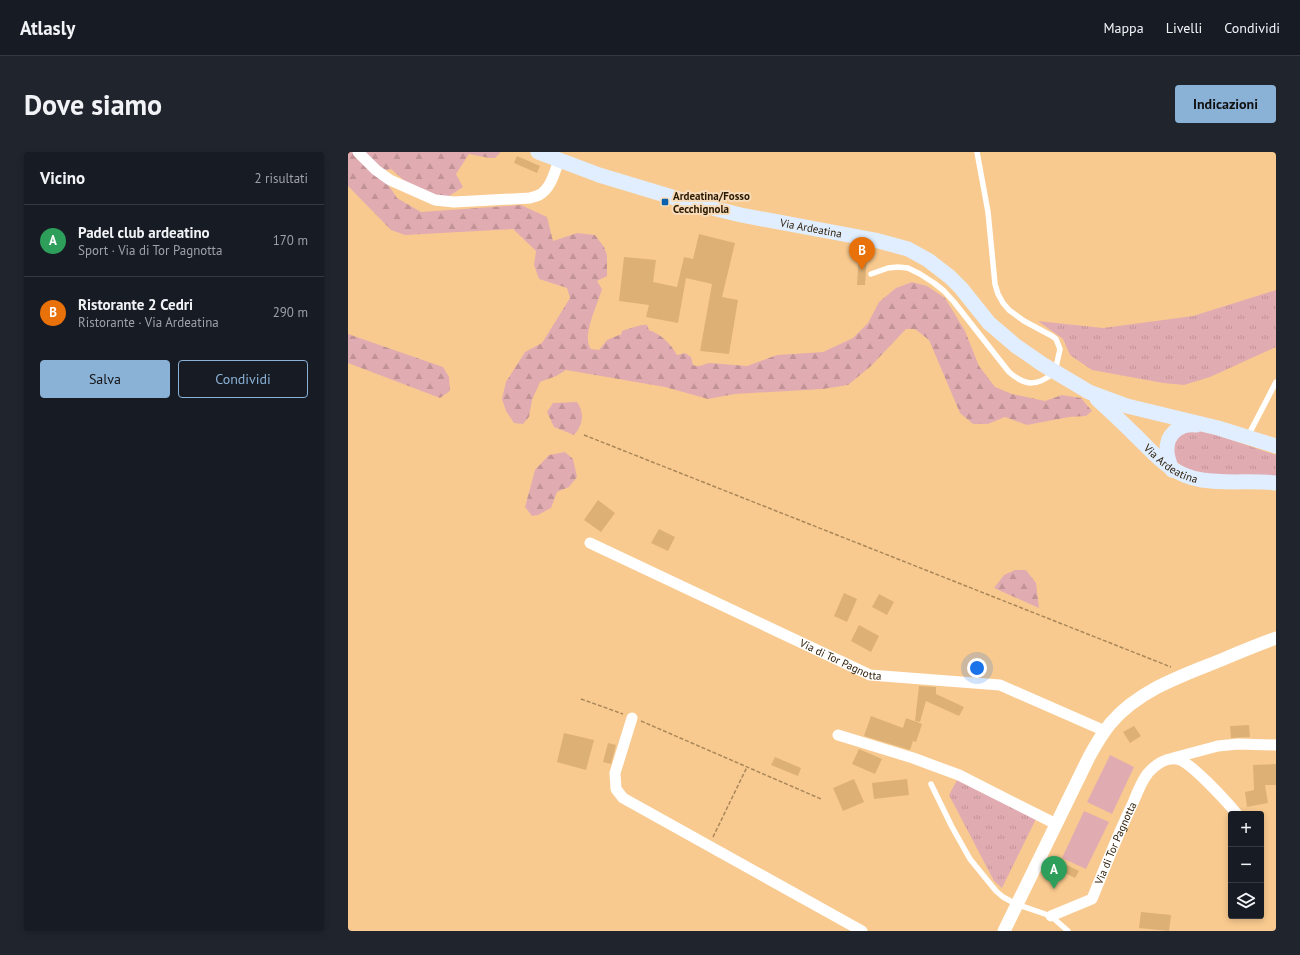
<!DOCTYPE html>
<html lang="it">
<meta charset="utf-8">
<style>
:root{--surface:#171b24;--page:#20242c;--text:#f1f3f6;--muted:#9ea1a6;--line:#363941;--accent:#8ab1d6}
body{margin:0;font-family:"PT Sans",sans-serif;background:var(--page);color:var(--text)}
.controls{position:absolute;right:12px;bottom:12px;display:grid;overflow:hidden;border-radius:4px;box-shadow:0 2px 6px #0003}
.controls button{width:36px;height:36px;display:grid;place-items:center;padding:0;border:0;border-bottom:1px solid var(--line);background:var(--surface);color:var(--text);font:20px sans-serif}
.you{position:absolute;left:629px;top:516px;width:14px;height:14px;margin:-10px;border:3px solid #fff;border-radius:50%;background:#1a73e8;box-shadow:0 0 0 6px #1a73e833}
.badge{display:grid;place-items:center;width:26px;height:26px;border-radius:50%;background:var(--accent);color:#fff;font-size:13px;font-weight:700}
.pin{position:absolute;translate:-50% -33px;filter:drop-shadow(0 1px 2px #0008)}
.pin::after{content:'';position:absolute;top:21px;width:14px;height:12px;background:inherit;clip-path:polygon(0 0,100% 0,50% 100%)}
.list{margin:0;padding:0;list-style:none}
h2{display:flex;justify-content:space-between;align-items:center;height:52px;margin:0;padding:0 16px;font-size:17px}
h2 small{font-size:13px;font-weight:400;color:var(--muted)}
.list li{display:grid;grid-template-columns:26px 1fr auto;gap:12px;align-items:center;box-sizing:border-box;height:72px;padding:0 16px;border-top:1px solid var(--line)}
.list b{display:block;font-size:15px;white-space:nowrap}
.list p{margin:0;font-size:13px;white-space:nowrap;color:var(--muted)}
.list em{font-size:13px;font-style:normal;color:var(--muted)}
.actions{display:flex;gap:8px;padding:12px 16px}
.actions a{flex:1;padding:9px 0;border:1px solid var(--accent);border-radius:4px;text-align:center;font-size:14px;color:var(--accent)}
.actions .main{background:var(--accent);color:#111}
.icon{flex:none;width:22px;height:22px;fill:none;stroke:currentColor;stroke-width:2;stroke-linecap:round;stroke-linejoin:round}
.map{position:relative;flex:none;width:928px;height:779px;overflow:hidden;border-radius:4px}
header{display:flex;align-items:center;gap:24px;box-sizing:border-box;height:56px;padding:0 20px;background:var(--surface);border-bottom:1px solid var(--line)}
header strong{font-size:19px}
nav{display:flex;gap:22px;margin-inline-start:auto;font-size:14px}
.intro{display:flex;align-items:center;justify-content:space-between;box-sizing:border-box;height:96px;padding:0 24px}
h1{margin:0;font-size:28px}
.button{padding:10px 18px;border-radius:4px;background:var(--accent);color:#111;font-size:14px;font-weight:700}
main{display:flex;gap:24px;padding:0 24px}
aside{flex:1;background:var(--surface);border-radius:4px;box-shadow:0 2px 6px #0003}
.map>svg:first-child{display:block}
</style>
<header>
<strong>Atlasly</strong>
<nav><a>Mappa</a><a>Livelli</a><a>Condividi</a></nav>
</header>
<div class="intro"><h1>Dove siamo</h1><a class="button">Indicazioni</a></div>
<main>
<aside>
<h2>Vicino<small>2 risultati</small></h2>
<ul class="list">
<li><span class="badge" style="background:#2e9e5b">A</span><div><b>Padel club ardeatino</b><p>Sport · Via di Tor Pagnotta</p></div><em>170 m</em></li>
<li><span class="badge" style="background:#e8710a">B</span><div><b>Ristorante 2 Cedri</b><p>Ristorante · Via Ardeatina</p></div><em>290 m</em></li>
</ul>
<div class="actions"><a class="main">Salva</a><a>Condividi</a></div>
</aside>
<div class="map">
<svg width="928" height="779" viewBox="0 0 928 779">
<defs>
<pattern id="grass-tufts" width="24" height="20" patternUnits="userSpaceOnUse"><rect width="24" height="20" fill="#e1acb1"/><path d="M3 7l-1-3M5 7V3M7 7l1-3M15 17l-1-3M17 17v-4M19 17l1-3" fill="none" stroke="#c19397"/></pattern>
<pattern id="forest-firs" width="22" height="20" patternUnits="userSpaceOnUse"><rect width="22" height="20" fill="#e1acb1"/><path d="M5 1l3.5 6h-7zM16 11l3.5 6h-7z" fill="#c19397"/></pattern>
</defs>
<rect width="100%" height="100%" fill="#f9ca8f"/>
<path fill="url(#grass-tufts)" d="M928 138V195L862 225 836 233 815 231 744 218 722 203 715 187 690 169 755 176 845 164Z
M843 277 869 283 928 303V326C901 325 845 329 826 307L825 286Z
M609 628 688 667 654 736 646 729 601 643Z"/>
<path fill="url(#forest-firs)" d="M0 0H152V1L147 6H141L121 2 108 22 115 35 98 46 74 44 43 17 32 20 49 46 73 60 173 53 199 65 205 89 229 81 247 83 256 95 259 103V124L249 129 254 137C250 152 233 185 243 197L251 198 259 188 271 183H273L274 179C281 177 293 172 299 173L301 178C314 183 322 191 329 203L337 201 343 205 345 213C352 216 355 212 362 211L399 214 429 203 475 200 505 186 520 171 531 150 548 136 564 130 579 134 597 146 617 179 631 214 647 235 664 242 697 249 714 243 733 246 744 259 738 264 721 265 679 273 657 265 640 272H625L612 261 581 188 567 177H558L523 214 500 233 475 237 387 242 360 247 317 235 218 218 208 224 192 230 184 248 181 265 175 272 166 271 158 259 154 247 158 230 177 200 194 191 222 146 219 136 191 127 186 113 188 99 165 77 57 83 43 78 0 34Z
M0 182 95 215 101 225 102 239 92 246 0 211Z
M229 250C237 261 235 273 226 283L206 275 199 260 205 251Z
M217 300 225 307 229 325 221 335 209 340 203 356 190 363 184 364 177 355 187 318 201 303Z
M667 418H678L688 431 691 456 646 436 656 423Z"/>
<path fill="#e1acb1" d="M762 603 786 615 764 662 739 650Z
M736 659 761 670 738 717 714 706Z"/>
<path fill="#ddb075" d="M169 4 192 14 189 21 166 11Z
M351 82 387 91 374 145 390 148 381 202 352 199 364 132 338 126 330 171 298 165 301 153 271 149 276 105 308 108 305 130 329 135 336 105 345 107Z
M511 102H519L517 133H509Z
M250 348 267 361 253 380 236 368Z
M311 377 327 385 320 399 303 391Z
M496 441 509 447 499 470 486 464Z
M531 442 546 450 539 463 524 455Z
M511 473 531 484 523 500 503 489Z
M571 534 588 535V542L616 555 611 564 578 549 572 570 567 569Z
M523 564 555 576 558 566 574 572 568 590 565 589 562 598 516 584Z
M901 573 902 585 883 586 882 574Z
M786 574 793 584 782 591 775 580Z
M216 581 246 588 238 618 209 610Z
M260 591 268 593 263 612 255 610Z
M511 597 534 607 527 622 504 612Z
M427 605 453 616 450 624 423 613Z
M928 612V633H917L920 651 899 655 897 640 906 638 905 613Z
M506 627 516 650 495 659 485 636Z
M559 627 561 643 526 647 524 631Z
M719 713 731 719 727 726 715 720Z
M793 760 823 763 821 779 791 776Z"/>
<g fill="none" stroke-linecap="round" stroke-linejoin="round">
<path stroke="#aa8759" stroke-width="1.5" stroke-dasharray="4 2" stroke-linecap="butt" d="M236 283 823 515
M233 547 275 562
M293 569 473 647
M365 685 399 615"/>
<path stroke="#fff" stroke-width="5.5" d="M523 122 540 116 550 115 560 116 572 122 586 131 596 139 606 150 661 220C678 235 690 234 707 220L712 197 708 187 704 184 676 169 661 158 655 151 650 142 647 132 640 60 629 0
M900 284 928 230
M583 632 604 675 622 707 648 739 655 745 668 752 703 764 720 779"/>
<g stroke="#fff" stroke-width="11">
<path d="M10 0 28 18 42 28 87 48 106 50 182 46C185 45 189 44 191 43 203 37 207 19 211 8"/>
<path id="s1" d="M242 391 522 523 652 533 757 579"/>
<path d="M284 566 267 621 268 637 275 646 514 779"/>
<path d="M490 583 565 606 611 623 708 672"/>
<path d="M825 606 870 594 890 592 928 593"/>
<path id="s2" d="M703 764 744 747C757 715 770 682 785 651 789 641 793 630 800 621 807 613 818 605 829 607 842 609 879 650 889 662"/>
</g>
<path stroke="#fff" stroke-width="13" d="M656 779 741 605C747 594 754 582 762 572 788 541 827 526 863 512 885 503 906 494 928 486"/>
<g stroke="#e0eeff" stroke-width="15">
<path id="s3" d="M190 0 251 23 344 51 393 63 527 88 560 97 580 108 602 125 613 136 641 171 668 194 694 212 741 240 779 254 870 276 928 294"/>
<path id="s4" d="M749 247C761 258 773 269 785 281 807 302 822 323 854 328 879 332 904 328 928 331"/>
<path d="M824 318C822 312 819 306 819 299 818 282 832 271 848 273"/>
</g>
</g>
<rect fill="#0b61ae" stroke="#f8dcb9" stroke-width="1.5" x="313" y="46" width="8" height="8" rx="2"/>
<g text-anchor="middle" stroke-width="4" stroke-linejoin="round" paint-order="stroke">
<g font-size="11" font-weight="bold" fill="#2a1902" stroke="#f8dcb9" text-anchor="start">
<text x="325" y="48">Ardeatina/Fosso<tspan x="325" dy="13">Cecchignola</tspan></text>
</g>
<g font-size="11" fill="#2a1902" stroke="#f8dcb9">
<text dy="4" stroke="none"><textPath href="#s3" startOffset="284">Via Ardeatina</textPath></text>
<text dy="4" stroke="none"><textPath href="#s4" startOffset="99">Via Ardeatina</textPath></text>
<text dy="4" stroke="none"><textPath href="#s1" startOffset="277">Via di Tor Pagnotta</textPath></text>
<text dy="4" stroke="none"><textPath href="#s2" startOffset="105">Via di Tor Pagnotta</textPath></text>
</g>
</g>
</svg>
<div class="controls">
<button>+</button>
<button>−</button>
<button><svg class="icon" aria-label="layers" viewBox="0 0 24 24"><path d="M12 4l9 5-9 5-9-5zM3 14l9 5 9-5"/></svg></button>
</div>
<div class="you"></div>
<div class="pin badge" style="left:706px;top:737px;background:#2e9e5b">A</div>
<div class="pin badge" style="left:514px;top:118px;background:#e8710a">B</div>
</div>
</main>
